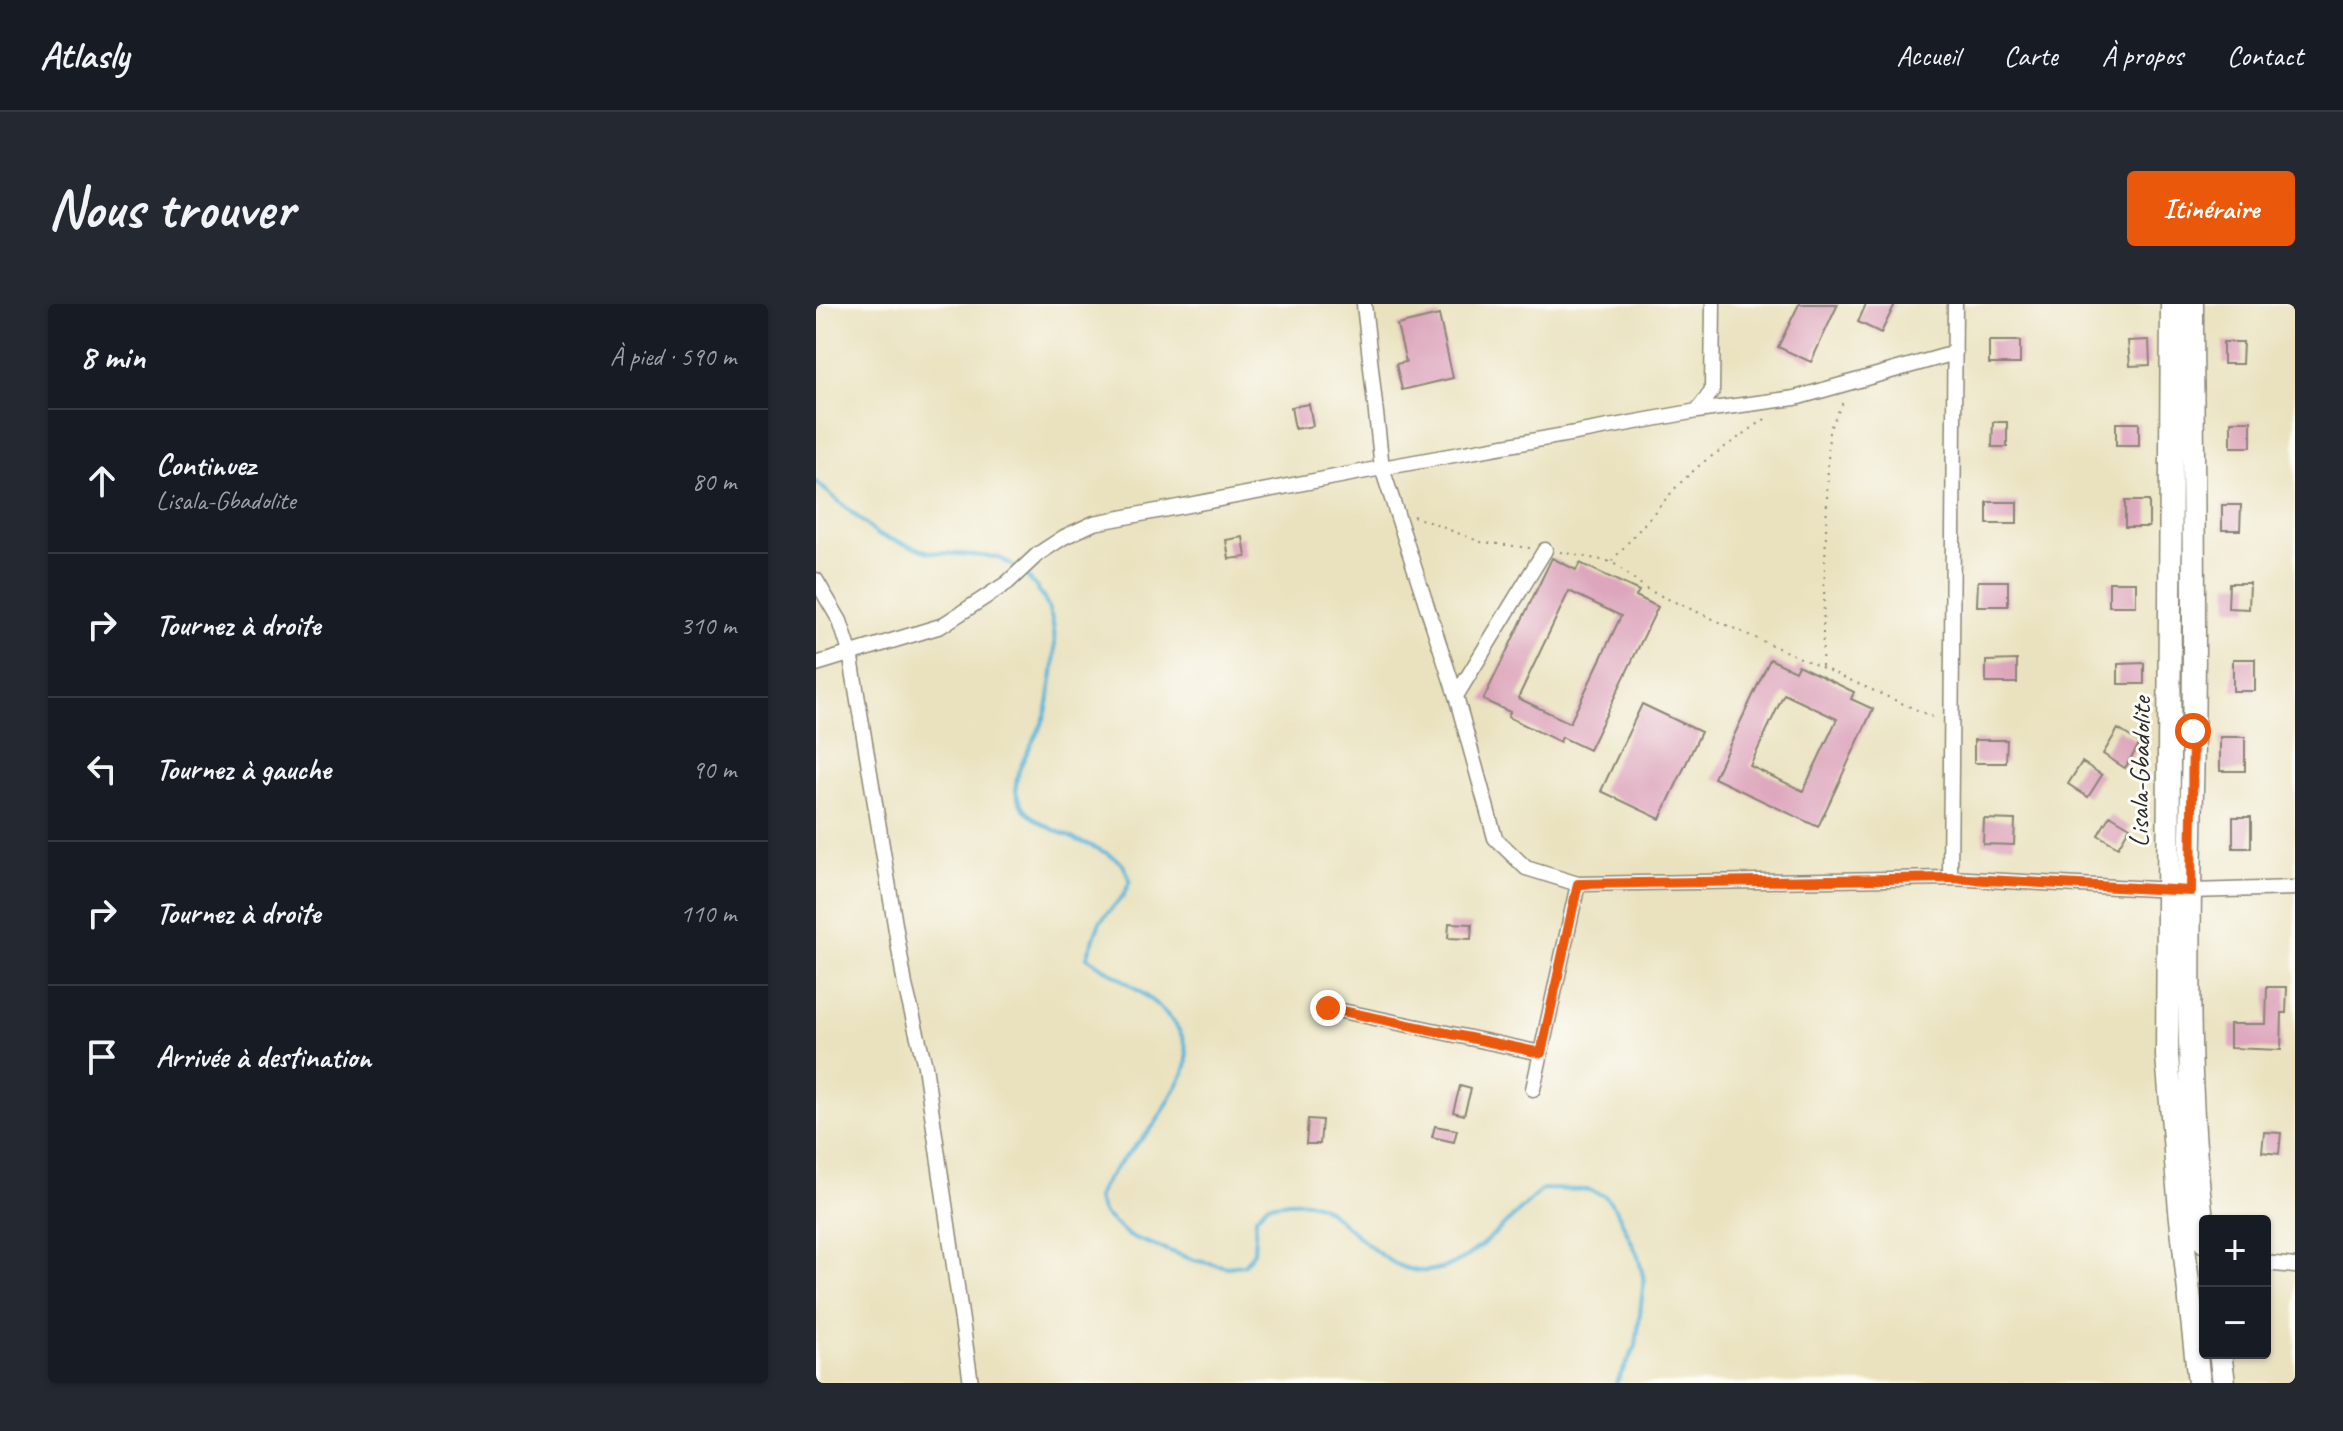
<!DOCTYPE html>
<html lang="fr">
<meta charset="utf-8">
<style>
:root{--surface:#171b24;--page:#242831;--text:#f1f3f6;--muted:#9ea1a6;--line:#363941;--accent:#ea580c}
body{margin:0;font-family:Caveat,sans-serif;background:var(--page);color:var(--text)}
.controls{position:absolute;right:24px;bottom:24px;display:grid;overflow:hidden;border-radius:8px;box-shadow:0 2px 6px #0004}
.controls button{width:72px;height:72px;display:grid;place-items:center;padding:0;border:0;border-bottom:2px solid var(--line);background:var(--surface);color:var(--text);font:40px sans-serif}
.stop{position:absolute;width:24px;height:24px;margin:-18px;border:6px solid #ea580c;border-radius:50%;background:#fff}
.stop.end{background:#ea580c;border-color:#fff;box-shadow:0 2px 8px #0008}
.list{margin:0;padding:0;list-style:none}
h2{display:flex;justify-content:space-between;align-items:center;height:104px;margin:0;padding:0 32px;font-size:34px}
h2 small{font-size:26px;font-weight:400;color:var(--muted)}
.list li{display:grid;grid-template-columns:52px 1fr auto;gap:24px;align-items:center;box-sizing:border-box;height:144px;padding:0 32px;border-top:2px solid var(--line)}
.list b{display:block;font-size:30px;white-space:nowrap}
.list p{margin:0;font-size:26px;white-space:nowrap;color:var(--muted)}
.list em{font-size:26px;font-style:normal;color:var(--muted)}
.icon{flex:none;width:44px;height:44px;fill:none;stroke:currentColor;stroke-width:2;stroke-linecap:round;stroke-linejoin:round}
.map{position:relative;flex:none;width:1479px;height:1079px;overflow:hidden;border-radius:8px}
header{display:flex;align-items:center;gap:48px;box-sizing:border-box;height:112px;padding:0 40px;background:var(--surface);border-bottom:2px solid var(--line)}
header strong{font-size:38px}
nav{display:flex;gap:44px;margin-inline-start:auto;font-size:28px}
.intro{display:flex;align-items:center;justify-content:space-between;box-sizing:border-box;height:192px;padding:0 48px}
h1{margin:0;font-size:56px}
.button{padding:20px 36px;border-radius:8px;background:var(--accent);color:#fff;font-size:28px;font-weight:700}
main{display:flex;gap:48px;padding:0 48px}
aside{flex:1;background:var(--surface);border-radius:8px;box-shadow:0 2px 6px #0004}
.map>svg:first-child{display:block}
</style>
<header>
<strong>Atlasly</strong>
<nav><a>Accueil</a><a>Carte</a><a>À propos</a><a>Contact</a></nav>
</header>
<div class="intro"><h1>Nous trouver</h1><a class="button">Itinéraire</a></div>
<main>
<aside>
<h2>8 min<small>À pied · 590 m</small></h2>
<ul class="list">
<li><svg class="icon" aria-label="ahead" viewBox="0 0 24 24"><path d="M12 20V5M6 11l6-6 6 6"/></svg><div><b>Continuez</b><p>Lisala-Gbadolite</p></div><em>80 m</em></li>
<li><svg class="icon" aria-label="right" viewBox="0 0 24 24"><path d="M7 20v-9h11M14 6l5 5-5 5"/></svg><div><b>Tournez à droite</b></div><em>310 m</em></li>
<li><svg class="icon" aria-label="left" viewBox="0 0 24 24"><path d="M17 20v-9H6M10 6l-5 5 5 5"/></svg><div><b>Tournez à gauche</b></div><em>90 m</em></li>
<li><svg class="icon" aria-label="right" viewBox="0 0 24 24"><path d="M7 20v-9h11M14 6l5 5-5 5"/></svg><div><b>Tournez à droite</b></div><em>110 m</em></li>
<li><svg class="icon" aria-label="arrive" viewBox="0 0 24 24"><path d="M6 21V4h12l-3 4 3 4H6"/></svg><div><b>Arrivée à destination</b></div></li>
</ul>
</aside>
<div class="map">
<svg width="1479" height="1079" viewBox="0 0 1479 1079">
<rect width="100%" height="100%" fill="#fdfcf7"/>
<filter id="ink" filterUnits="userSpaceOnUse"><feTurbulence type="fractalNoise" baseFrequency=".0125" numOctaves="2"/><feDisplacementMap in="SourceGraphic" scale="16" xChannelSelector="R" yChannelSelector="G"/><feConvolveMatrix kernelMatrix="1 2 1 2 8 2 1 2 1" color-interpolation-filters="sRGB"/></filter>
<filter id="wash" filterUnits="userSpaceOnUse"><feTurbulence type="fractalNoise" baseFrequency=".006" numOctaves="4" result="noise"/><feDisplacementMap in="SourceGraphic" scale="32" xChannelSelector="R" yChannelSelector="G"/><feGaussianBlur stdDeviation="1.8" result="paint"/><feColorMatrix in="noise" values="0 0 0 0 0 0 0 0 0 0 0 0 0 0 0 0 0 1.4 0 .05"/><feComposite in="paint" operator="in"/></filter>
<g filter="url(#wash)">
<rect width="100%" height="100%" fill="#eae2bf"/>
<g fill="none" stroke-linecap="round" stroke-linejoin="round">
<path stroke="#59b4d7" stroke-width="4" d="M0 178 62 231 113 248 182 253 200 264
M207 269C242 300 243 338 235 381 233 393 232 406 227 417 220 435 198 465 200 485 203 528 282 535 306 560 310 564 312 572 314 577L307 592 284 618 271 653C304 676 373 709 371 755 371 767 363 778 357 789 350 802 344 815 334 826 315 847 292 868 281 894L288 910 313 932 378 956 411 963 428 961 438 948 440 913 451 901C468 899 484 895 500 900 512 904 521 914 530 922 567 954 598 986 648 954 672 939 704 905 727 885L773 886 789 892 800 905 822 952 828 976 820 1042 800 1079"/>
</g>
<g id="blocks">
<path fill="#dda6bc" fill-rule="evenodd" d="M983 0H1022L995 58 962 43Z
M1050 0H1079L1065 29 1042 18Z
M623 11 637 74 586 86 580 60 590 58 581 21Z
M1333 36 1334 61 1314 62 1312 37Z
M1173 37H1204V60H1173Z
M1407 38H1427L1426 60H1407Z
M493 100 497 122 479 125 475 103Z
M1415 117H1435V143H1415Z
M1177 118H1191V143H1176Z
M1300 119H1323V142H1300Z
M1309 197H1333V223H1309Z
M1171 198H1201V220H1171Z
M1406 201H1425L1424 226H1406Z
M427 233 430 253 413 255 410 236Z
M736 254 760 266 764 259 823 287 820 292 842 303 773 446 746 433 744 438 692 413 694 408 667 396ZM753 287 805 312 754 419 702 394Z
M1162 277H1192V302H1161Z
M1293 278H1320V302H1293Z
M1413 279H1434L1433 305 1412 304Z
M954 355 979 367 982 361 1038 388 1035 395 1057 405 1002 523 898 474ZM968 390 1021 415 987 487 934 462Z
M1417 355H1439V387H1417Z
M1201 356V379H1170V357Z
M1328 359V380H1302V360Z
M826 400 885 428 844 515 785 487Z
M1302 425 1324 439 1309 464 1287 450Z
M1404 433H1429V467H1404Z
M1158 436H1191L1190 459H1158Z
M1266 458 1286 471 1272 493 1252 480Z
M1294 511 1314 523 1302 543 1282 531Z
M1417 513H1435V544H1417Z
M1168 515 1199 516 1198 541 1167 540Z
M633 619 656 620 655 635 632 634Z
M1451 683H1471L1470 709H1466L1465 746 1414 744V720H1450Z
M644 782 655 785 648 811 637 808Z
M492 815 506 816 504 840H490Z
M619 822 641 826 638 838 616 833Z
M1448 828 1465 829 1463 850 1446 848Z"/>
</g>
</g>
<g filter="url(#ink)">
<use href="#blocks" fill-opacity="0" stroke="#8a8675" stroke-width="2"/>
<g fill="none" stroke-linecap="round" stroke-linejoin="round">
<g stroke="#8a8675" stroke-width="17">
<path id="minor" d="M548 0 566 164 881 107 896 87 897 0
M881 107 979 94 1139 49
M0 276 24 317 34 348 89 681 109 762 155 1079
M0 360 125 322 191 279 222 250 248 233 278 219 566 164 640 392 679 534 710 564 762 580 1134 574 1375 587 1479 584
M640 392 729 246
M1134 574 1139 0
M512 704 725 749
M717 785 762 580
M1449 959 1479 962"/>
</g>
<g stroke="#8a8675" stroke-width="25">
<path id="primary" d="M1356 0 1351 752 1364 906 1383 1079
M1376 0C1376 145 1380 291 1377 436 1374 603 1366 772 1389 938
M1404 1049 1408 1079"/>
</g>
<path stroke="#8a8675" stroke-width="2" stroke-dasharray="2 6" stroke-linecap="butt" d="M597 212 665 238 714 244
M744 248 796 258 832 286 1119 414
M796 257 862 181 886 159 952 113
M1006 362 1013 126 1028 96"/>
<use href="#minor" stroke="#fff" stroke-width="14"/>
<use href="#primary" stroke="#fff" stroke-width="22"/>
</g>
</g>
<g fill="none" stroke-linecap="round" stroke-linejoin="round" filter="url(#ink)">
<path stroke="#ea580c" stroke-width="10" d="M512 704 725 749 762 580 1134 574 1375 587 1377 427"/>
</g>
<g text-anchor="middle" stroke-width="6" stroke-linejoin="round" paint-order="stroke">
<g font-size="28" fill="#2b2b2b" stroke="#fdfcf7">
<text transform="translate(1323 468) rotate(-89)" y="10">Lisala-Gbadolite</text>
</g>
</g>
</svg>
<div class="controls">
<button>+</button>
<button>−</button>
</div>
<div class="stop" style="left:1377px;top:427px"></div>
<div class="stop end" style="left:512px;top:704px"></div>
</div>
</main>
